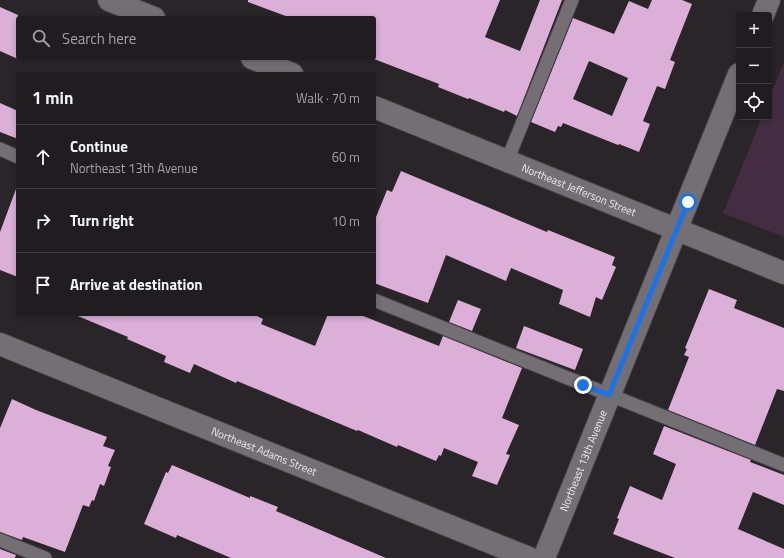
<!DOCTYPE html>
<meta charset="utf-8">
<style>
:root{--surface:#201c1f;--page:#282528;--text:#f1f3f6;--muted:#a2a1a4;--line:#3d3a3d}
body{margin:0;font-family:"Titillium Web",sans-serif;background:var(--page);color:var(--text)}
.controls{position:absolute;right:12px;top:12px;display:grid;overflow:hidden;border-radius:4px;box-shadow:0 2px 6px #0003}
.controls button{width:36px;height:36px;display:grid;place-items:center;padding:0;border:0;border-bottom:1px solid var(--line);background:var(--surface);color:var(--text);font:20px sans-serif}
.stop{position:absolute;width:12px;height:12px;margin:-9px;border:3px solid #1a73e8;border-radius:50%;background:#fff}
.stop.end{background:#1a73e8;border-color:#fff;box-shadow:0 1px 4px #0008}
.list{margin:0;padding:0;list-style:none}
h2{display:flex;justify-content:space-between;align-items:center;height:52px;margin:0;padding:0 16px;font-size:17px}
h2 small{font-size:13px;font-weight:400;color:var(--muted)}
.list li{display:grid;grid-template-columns:26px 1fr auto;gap:12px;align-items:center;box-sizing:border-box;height:64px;padding:0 16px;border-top:1px solid var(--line)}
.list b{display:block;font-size:15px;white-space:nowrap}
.list p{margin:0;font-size:13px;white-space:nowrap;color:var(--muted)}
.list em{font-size:13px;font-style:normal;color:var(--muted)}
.icon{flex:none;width:22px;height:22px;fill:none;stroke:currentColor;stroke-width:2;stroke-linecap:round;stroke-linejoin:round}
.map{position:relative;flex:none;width:784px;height:558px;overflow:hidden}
.search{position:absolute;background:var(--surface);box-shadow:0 2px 6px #0003;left:16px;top:16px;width:360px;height:44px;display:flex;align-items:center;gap:10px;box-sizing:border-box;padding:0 14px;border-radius:4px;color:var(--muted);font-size:15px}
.panel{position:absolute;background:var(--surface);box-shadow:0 2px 6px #0003;left:16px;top:72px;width:360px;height:244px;border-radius:4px}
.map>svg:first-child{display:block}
</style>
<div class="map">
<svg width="784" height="558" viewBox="0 0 784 558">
<rect width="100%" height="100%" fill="#2a2529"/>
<path fill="#442d42" d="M784 62V237L723 213 762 117H769V99Z"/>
<path fill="#dbafd7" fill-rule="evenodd" d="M248 0H500L485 37 520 51 540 0H562L517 116 505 110 504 112 469 98 468 99 438 87 439 84 374 59V18H291L248 2Z
M652 0H682L692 4 670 60 675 62 665 89 657 86 643 121 650 124 639 152 619 144 618 145 563 123 561 127 558 126 555 132 531 122 573 18 614 34 629 1 648 9ZM589 61 628 78 612 116 573 99Z
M0 7 18 15V59L0 51Z
M0 103 18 111V139L0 132Z
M401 171 547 232 548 230 615 257 612 265 616 267 602 300 596 297 590 317 559 304 563 290 511 268 506 281 446 255 428 303 374 283V222L387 190 392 192Z
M16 189H18V277L0 270V232Z
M709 289 737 300 734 308 784 328V391L777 389 755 445 668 410 689 357 684 355 687 349 685 348Z
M458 300 481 309 472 331 449 322Z
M73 314H253L263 319 261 324 315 346 328 314H358L439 346 443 336 522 368 502 418 519 425 506 454 510 455 497 485 472 476 478 462 444 448 441 456 439 455 436 461 398 445 397 447 358 430 357 431 237 381 236 383 194 364 190 373 164 362 166 356 127 339 128 337Z
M524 326 583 349 575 370 516 348Z
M12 399 36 410 107 437 103 446 115 450 108 466 111 467 104 486 100 484 94 501 92 500 89 507 83 505 65 552 23 537 22 540 0 532V428Z
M664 426 751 460 750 462 784 475V505L753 492 738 529 784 549V558H675L613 534 619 519 617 518 630 486 662 500 676 464 653 454Z
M172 465 250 498V496L278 507 276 511 386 558H231L177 535 176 538 144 524 166 472 168 473Z
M0 549 16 555 15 558H0Z"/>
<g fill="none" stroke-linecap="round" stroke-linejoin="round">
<g stroke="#464246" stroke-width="15">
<path id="service" d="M0 149 18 157
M507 161 572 0
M374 300 784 465
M0 540 45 558"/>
</g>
<g stroke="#464246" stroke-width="24">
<g id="minor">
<path d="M109 0 154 18"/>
<path d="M763 15 769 0"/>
<path d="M252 58 292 74"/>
<path id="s1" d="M374 107 784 273"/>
<path id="s2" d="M0 344 142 402 529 558"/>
<path id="s3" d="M544 558 739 74"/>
</g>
</g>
<use href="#service" stroke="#746f74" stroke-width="13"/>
<use href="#minor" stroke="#746f74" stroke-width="22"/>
</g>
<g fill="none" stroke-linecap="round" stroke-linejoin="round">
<path stroke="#1a73e8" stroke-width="5" d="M583 385 609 395 688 202"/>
</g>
<g text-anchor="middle" stroke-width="4" stroke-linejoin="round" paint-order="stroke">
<g font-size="11" fill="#ebe8ea" stroke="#2a2529">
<text dy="4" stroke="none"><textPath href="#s1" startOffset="221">Northeast Jefferson Street</textPath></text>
<text dy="4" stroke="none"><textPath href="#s2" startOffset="285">Northeast Adams Street</textPath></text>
<text dy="4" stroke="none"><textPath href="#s3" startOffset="105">Northeast 13th Avenue</textPath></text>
</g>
</g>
</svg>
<div class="controls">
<button>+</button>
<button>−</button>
<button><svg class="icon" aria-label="locate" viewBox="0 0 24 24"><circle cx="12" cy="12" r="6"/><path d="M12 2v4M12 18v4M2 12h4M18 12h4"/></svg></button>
</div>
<div class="stop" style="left:688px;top:202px"></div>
<div class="stop end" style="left:583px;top:385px"></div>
<div class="search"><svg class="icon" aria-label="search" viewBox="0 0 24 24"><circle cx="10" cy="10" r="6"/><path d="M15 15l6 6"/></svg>Search here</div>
<section class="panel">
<h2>1 min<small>Walk · 70 m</small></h2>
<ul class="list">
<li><svg class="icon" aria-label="ahead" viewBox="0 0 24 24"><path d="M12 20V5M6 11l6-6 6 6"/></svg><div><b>Continue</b><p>Northeast 13th Avenue</p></div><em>60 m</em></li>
<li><svg class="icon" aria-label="right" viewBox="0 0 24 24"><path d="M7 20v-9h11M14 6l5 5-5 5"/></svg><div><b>Turn right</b></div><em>10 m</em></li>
<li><svg class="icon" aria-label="arrive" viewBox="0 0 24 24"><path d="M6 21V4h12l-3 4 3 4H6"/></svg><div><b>Arrive at destination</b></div></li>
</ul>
</section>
</div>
